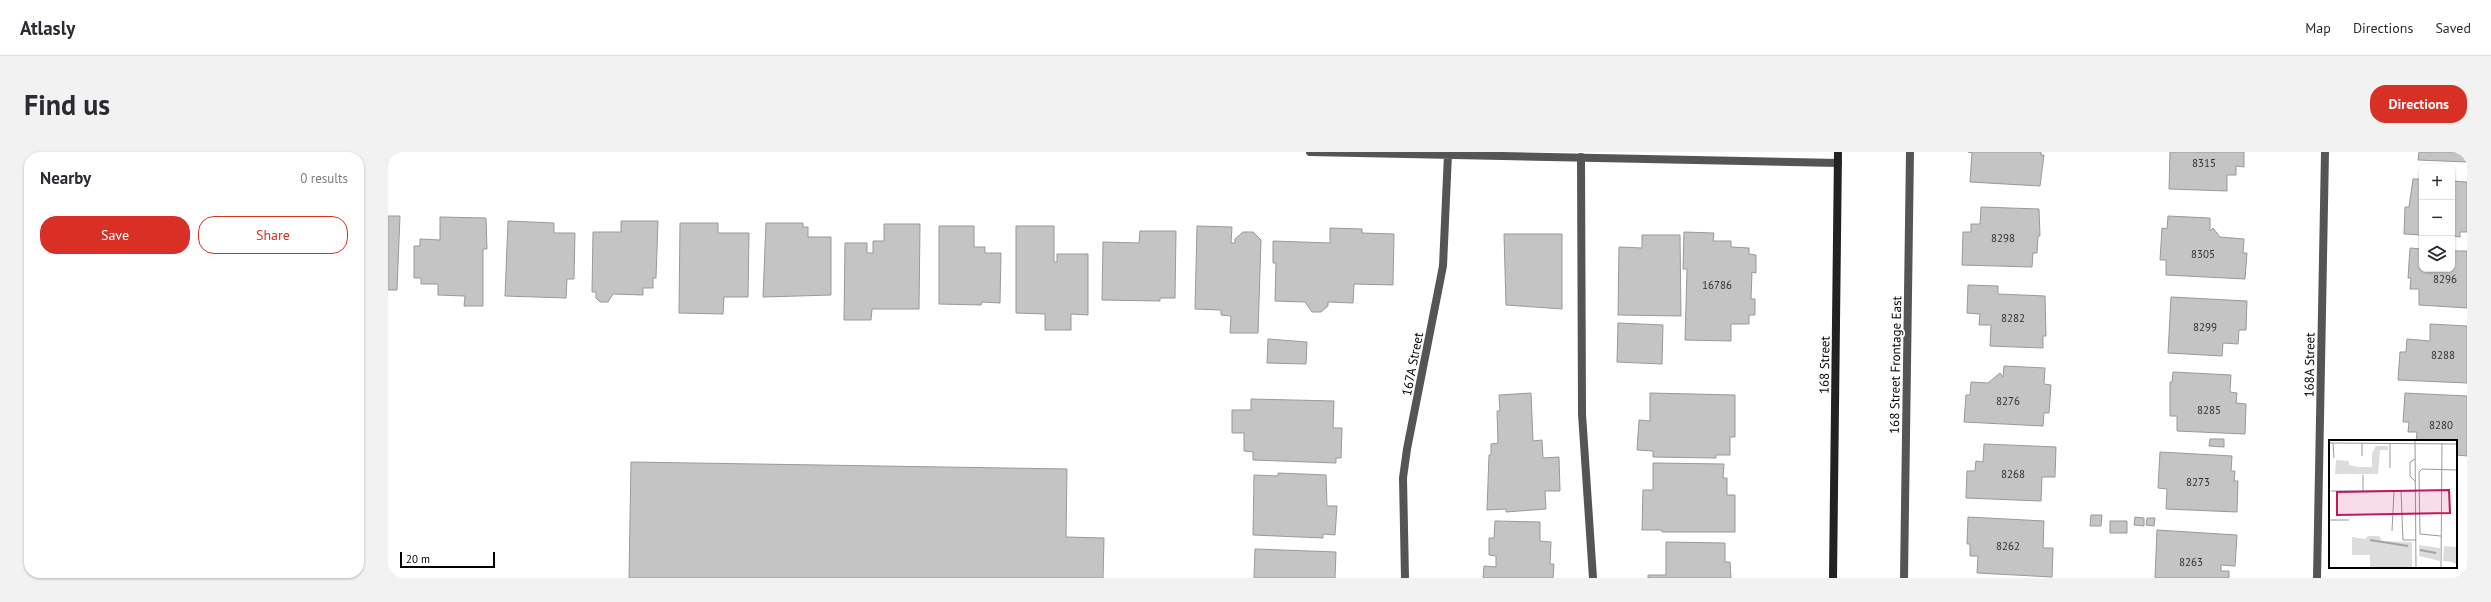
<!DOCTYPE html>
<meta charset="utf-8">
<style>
:root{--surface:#fff;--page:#f2f2f3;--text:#2b2b33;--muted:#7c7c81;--line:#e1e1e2;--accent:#d93025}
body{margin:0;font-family:"PT Sans",sans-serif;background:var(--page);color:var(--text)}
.controls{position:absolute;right:12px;top:12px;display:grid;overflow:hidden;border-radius:8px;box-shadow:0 1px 3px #0004}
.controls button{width:36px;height:36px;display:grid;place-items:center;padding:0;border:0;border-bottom:1px solid var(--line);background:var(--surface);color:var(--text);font:20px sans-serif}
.scale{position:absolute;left:12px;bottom:10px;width:95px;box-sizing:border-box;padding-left:4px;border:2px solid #000;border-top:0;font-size:11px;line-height:14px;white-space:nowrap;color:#000;-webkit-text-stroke:3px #fff;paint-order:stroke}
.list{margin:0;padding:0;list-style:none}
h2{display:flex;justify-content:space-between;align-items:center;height:52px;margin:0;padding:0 16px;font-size:17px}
h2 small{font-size:13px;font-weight:400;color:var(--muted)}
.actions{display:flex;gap:8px;padding:12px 16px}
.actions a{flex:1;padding:9px 0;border:1px solid var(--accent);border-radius:16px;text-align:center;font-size:14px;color:var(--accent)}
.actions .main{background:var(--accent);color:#fff}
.icon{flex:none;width:22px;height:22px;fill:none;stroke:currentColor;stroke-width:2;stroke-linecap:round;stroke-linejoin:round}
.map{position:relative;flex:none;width:2079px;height:426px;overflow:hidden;border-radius:16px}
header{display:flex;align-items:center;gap:24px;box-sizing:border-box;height:56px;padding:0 20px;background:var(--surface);border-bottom:1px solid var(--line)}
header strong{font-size:19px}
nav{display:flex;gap:22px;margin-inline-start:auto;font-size:14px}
.intro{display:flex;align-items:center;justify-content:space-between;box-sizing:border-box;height:96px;padding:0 24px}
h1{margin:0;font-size:28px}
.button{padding:10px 18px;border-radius:16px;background:var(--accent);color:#fff;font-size:14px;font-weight:700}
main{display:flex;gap:24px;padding:0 24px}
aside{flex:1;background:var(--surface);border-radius:16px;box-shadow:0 1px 3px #0004}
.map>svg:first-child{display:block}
</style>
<header>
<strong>Atlasly</strong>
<nav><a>Map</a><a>Directions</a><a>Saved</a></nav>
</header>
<div class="intro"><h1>Find us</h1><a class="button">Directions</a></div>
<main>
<aside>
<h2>Nearby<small>0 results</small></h2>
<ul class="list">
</ul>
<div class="actions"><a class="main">Save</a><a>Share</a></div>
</aside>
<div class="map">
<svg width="2079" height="426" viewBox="0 0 2079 426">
<rect width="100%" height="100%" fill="#fff"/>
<path fill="#c4c4c4" stroke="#999" d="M1580 0H1653V3H1656L1652 34 1582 30 1584 1Z
M1782 0H1856V15L1848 14V23H1839V39L1781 37Z
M2031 0H2079V10L2030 8Z
M2025 27H2034V83L2016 82 2017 55H2021Z
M2064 29 2079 30V80H2072V85L2064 84Z
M1593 55 1651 57 1652 84H1650L1649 101H1645L1644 115 1574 113 1575 80H1583V72H1592Z
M0 64H12L9 138H0Z
M1780 64 1822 66V79L1825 76 1832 85 1856 87 1855 101H1859L1857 127 1778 123V108H1772L1774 76 1779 77Z
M52 65 98 66 99 97H95V154H76L77 144 50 143V132H33V126H26V94H32V87L52 88Z
M120 69 166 71V81H187L186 127H179L178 146 117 144Z
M233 69H270L268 126H265V136H255V143L225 142 220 150H212L208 146V140H204L205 80H233Z
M292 71H330V81H361L360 145H336L335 162 291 161Z
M378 71H415V75H420V85H443V143L375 145Z
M496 72H532L531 157H484L483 168H456L457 91H479V101H485V89H496Z
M551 74H586V95H597V101H613L612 151 594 150 593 153 551 152Z
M628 74H666V110H669V102H700V163L683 162V178H657V162L628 161Z
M809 74 844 75 843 91H847V87L855 80H865L873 88 870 181H842L843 164 833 163V158L807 157Z
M942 76 974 77V81L1006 82 1005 133 966 132 965 151 940 150V154L933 160H924L917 150 887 149 888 111H885V89L942 91Z
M752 79H788L787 146H772V149L714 148 715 90 751 91Z
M1296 80 1326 81 1325 89H1343V95L1361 96V102L1368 103V121L1364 120 1363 147H1367V163H1361V172H1343V189L1297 188 1299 117H1295Z
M1116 82H1174V157L1118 153Z
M1254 83H1292L1293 164 1230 163 1231 95 1254 96Z
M2022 96 2034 97V117H2064V99H2079V156L2031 153V137H2022L2023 126H2020Z
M1580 133 1610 134V142L1657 144 1658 184H1655V196L1602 194 1603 173H1591L1592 162 1579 161Z
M1783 145 1859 149 1858 178H1851L1850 192 1835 191 1834 204 1780 201Z
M1230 171 1275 173 1274 212 1229 210Z
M2042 172 2079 174V231L2010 228 2012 200H2018L2019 187 2042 189Z
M880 187 919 190 918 212 879 211Z
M1616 214 1657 216 1656 232 1663 233 1661 261H1656L1655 274 1576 270 1578 243H1582L1583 230 1600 231 1612 221 1615 225Z
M1785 220 1843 223 1842 240 1849 241 1848 251 1858 252 1857 282 1789 279V264H1782V230H1784Z
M1143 241 1145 289 1154 288 1155 306 1171 305 1172 339H1157L1158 357 1118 360V357L1099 358 1101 303H1103V292L1110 291 1109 259H1112L1111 243Z
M1262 241 1347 243V285H1342V303H1328V306L1265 305V299L1249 298 1251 268 1262 269Z
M2017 241 2079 244V304L2068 303V289H2028L2029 280H2020L2021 270H2015Z
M863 247 946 249 945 276H954L953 306H948V311L865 308V300L856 299V281H844V258H863Z
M1822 287H1836V295L1821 294Z
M1596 292 1668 295 1667 325H1654L1653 349 1578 346 1579 319H1587L1588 309 1595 310Z
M1772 300 1844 304 1843 319H1847L1846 329H1850L1849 360 1778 357 1779 337 1770 336Z
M243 310 679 317 678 385 716 386 715 426H241Z
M1265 311 1336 312 1335 326H1339V343H1347V380H1274V378H1254L1255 338H1265Z
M890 321 938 323 939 354H949L947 383 935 382V386L865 383 866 323 890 324Z
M1703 363H1714L1713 374H1702Z
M1580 365 1656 369 1655 396H1665L1664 425 1589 421 1590 404H1582V392H1579Z
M1747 365 1756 366V374L1746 373Z
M1759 366H1767L1766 374 1758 373Z
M1107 369 1152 370V389L1163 390 1162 412H1166L1165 426H1095L1096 414 1108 415V404L1101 403V386H1106Z
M1722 369H1739V381H1722Z
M1769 378 1849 383 1847 414 1833 413V419H1841V426H1767Z
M1278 390 1337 391V410H1342L1343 426H1260V423H1278Z
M867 397 948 400 947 426H866Z"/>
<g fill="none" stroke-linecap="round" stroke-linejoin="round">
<path stroke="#555" stroke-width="8" d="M1193 5 1194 262 1205 426"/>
<path stroke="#555" stroke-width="8" d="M922 0 1450 11
M1017 426 1015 326 1019 297 1055 114 1060 2
M1516 426 1522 0
M1929 426 1937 0"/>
<path stroke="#222" stroke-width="8" d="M1445 426 1450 0"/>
</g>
<g text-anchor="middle" stroke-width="3.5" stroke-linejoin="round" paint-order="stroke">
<g font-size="11" fill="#313131">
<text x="1816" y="15">8315</text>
<text x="1615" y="90">8298</text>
<text x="1815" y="106">8305</text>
<text x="2057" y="131">8296</text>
<text x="1329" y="137">16786</text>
<text x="1625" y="170">8282</text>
<text x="1817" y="179">8299</text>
<text x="2055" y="207">8288</text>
<text x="1620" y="253">8276</text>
<text x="1821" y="262">8285</text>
<text x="2053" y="277">8280</text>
<text x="1625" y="326">8268</text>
<text x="1810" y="334">8273</text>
<text x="1620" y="398">8262</text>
<text x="1803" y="414">8263</text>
</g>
<g font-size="13" fill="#000" stroke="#fff">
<text transform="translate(1024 212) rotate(-79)" y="5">167A Street</text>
<text transform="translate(1436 213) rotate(-89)" y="5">168 Street</text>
<text transform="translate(1507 213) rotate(-89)" y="5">168 Street Frontage East</text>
<text transform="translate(1921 213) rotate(-89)" y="5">168A Street</text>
</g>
</g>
<g transform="translate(1941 288)">
<rect width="128" height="128" fill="#fff"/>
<path d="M47 6H59V10H51L49 34H6L7 20 20 21V25L29 27H43V13ZM39 96H50L53 101 83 102V128H41V115H23V97L36 99ZM90 105 111 108V121L90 116ZM115 106 128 107V125L123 122 114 121Z" fill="#dcdcdc"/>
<path fill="none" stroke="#a3a3a3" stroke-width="2" d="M41 100 79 106M91 110 107 113"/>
<path fill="none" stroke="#999" stroke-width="1" d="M86 0 87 128M0 3 128 4M4 3 5 18M61 3V28M33 16V3M86 19 81 22V36L86 41M34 35V51M2 51H86M72 51 74 100H87M0 80H20M63 91 65 51M112 96 91 94 90 32 93 29 128 30M112 128 113 3"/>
<path fill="#c2185b" fill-opacity="0.15" stroke="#c2185b" stroke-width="2" d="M120 50 121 73 8 75V52Z"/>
<rect width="128" height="128" fill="none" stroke="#000" stroke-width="2"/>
</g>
</svg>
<div class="controls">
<button>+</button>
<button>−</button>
<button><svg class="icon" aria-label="layers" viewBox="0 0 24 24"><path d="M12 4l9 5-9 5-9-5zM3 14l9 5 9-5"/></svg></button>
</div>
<div class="scale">20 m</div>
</div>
</main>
